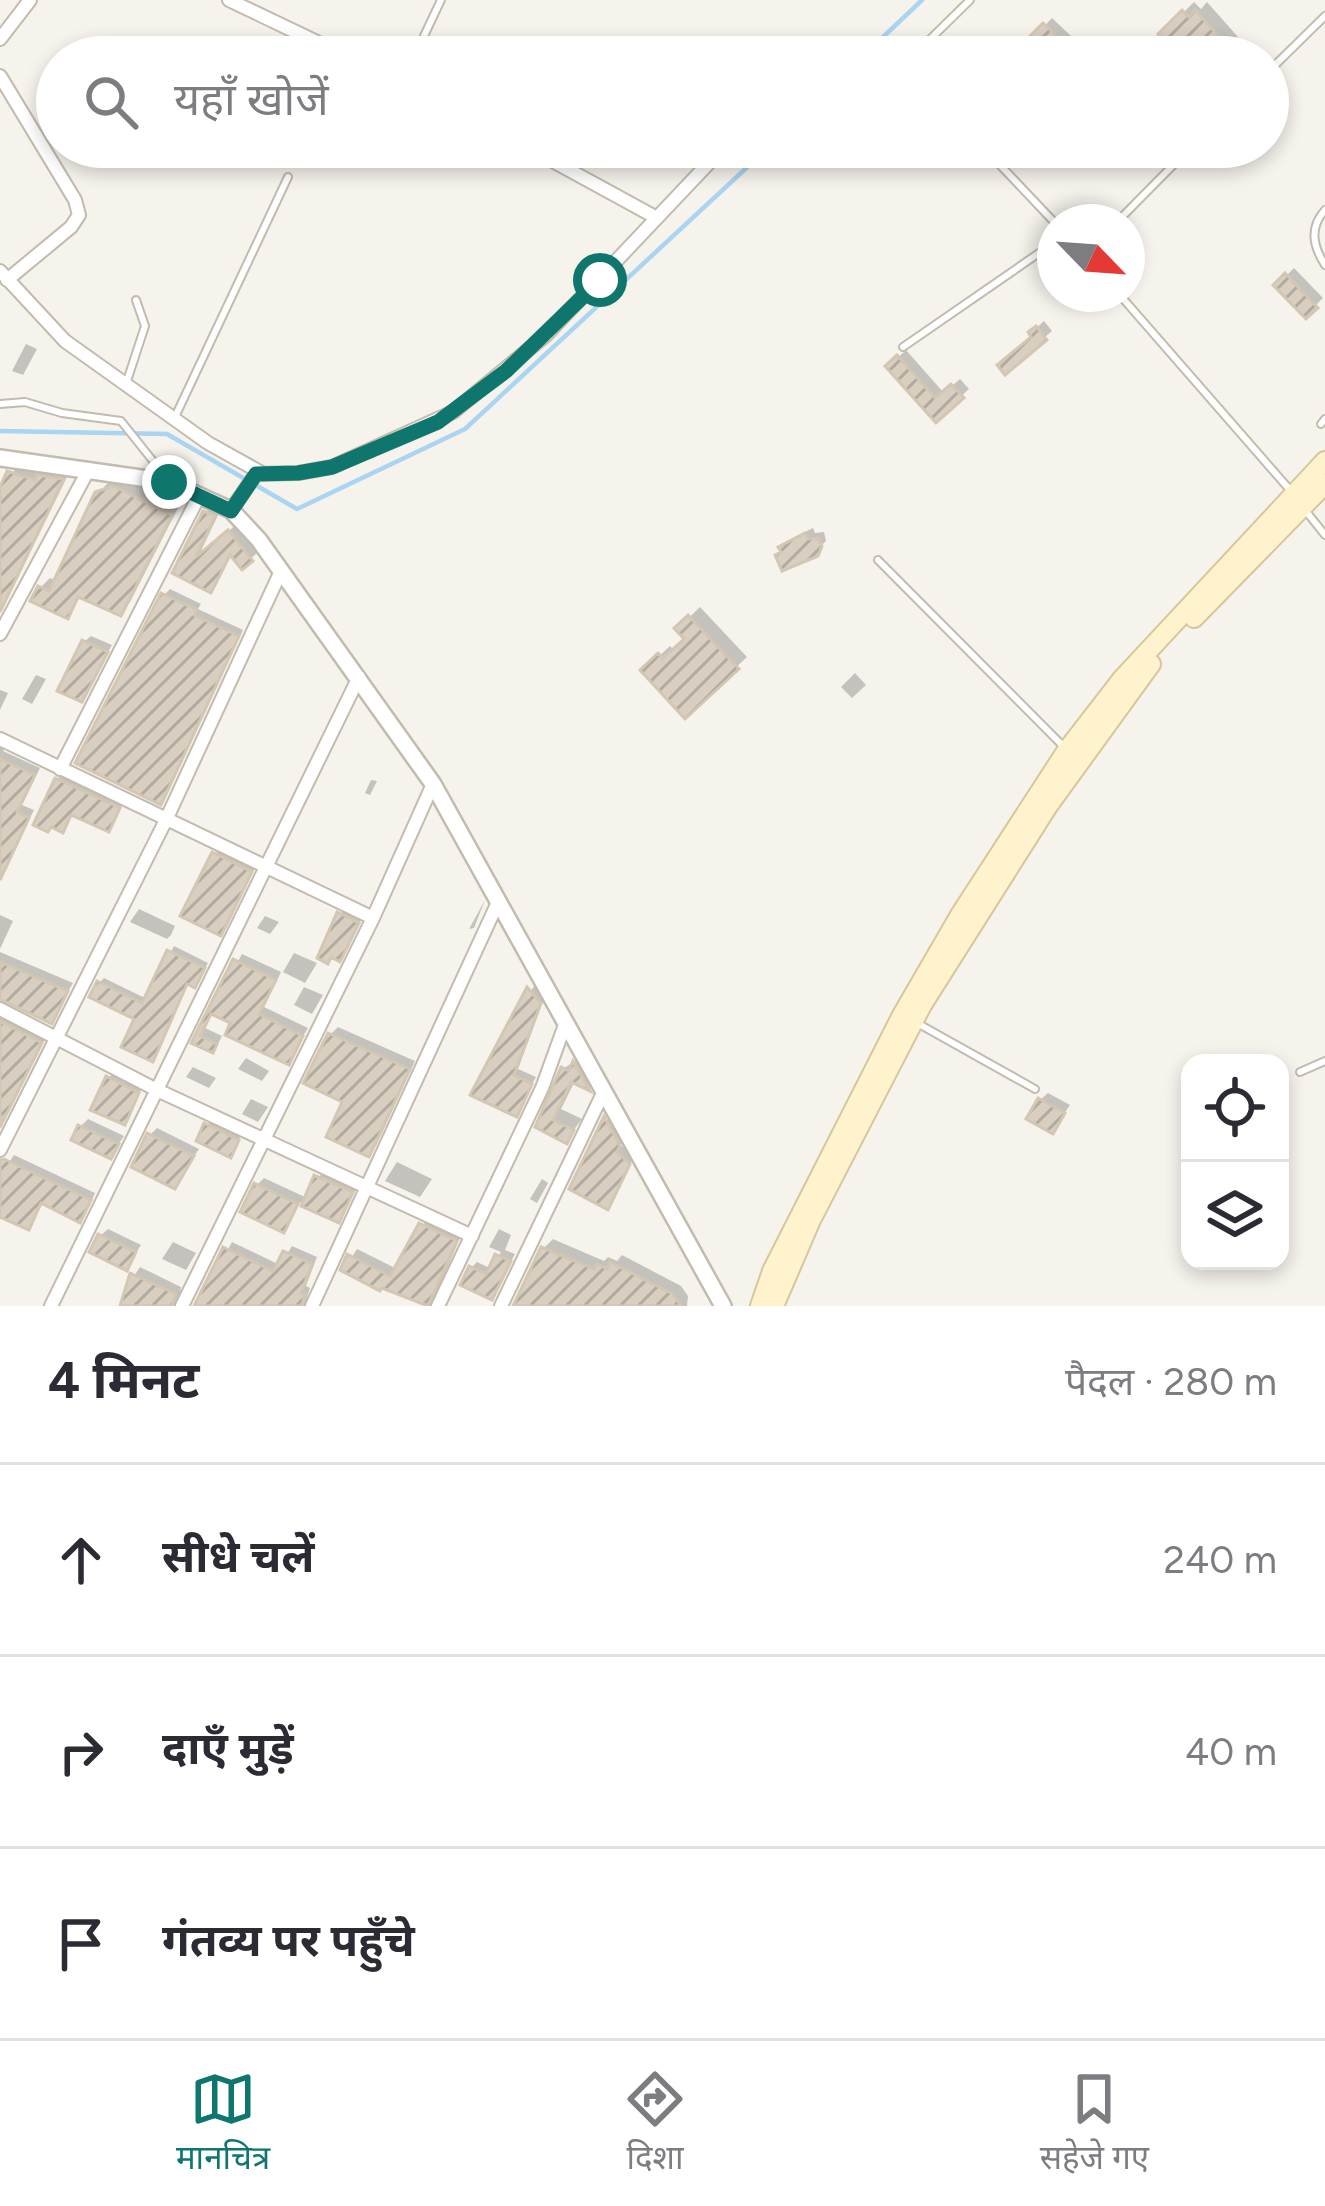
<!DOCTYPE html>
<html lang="hi">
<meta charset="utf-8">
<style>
:root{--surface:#fff;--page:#f2f2f3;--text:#2b2b33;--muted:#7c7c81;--line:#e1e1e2;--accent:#0f766e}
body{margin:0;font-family:Figtree,"Noto Sans Devanagari",sans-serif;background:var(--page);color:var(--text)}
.controls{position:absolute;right:36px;bottom:36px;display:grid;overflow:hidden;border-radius:24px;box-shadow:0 6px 18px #0003}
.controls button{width:108px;height:108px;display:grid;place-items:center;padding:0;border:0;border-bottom:3px solid var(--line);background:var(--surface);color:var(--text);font:60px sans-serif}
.compass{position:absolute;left:1037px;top:204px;width:108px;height:108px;border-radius:50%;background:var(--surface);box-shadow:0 6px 18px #0003;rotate:115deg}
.stop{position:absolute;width:36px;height:36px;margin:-27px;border:9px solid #0f766e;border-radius:50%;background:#fff}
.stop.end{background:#0f766e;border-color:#fff;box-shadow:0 3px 12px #0008}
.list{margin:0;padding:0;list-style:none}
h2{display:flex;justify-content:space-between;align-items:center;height:156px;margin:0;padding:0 48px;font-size:51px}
h2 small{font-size:39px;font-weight:400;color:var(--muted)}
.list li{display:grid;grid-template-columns:78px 1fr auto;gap:36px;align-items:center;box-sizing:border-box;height:192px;padding:0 48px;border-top:3px solid var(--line)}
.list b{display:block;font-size:45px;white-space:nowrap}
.list em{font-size:39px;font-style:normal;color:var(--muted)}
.icon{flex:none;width:66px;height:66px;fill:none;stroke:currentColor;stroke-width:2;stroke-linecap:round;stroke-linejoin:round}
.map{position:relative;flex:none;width:1325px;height:1306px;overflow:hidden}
.search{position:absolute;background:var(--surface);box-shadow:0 6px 18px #0003;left:36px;right:36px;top:36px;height:132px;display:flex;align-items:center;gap:30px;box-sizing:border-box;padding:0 42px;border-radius:66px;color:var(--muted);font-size:45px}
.sheet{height:732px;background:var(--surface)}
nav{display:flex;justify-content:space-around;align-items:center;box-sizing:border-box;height:168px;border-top:3px solid var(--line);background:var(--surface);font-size:33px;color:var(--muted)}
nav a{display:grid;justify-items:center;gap:6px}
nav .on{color:var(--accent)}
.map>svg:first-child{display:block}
</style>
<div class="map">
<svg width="1325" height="1306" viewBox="0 0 1325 1306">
<defs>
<pattern id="building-hatch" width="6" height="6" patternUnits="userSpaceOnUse" patternTransform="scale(3)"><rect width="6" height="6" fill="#d8cfc1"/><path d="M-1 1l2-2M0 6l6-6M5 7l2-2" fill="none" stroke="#b1aa9e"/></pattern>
</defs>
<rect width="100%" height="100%" fill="#f6f3ec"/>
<path fill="#0003" d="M1194 2 1201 9 1207 2 1238 37 1219 57H1185L1162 34Z
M1052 18 1071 36 1051 57H1046L1030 41Z
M1294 268 1323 298 1306 315 1277 285Z
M1044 321 1052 331 1005 371 1035 336 1032 332Z
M26 344 37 349 23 375 12 371Z
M906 350 944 393 960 379 969 389 936 419 889 366Z
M17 466 43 473 47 470 69 473 0 613V494Z
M125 478 180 504 130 602 120 612 82 595 67 615 40 588 50 578 57 581 97 494 108 483Z
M215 503 222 507 198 557 238 523 260 550 243 566 232 553 210 589 176 572 206 512Z
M813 528 815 533 824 532 826 541 807 559 783 551 782 547 789 540Z
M170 589 201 604 198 609 243 630 161 801 164 595Z
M700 607 747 657 685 715 644 670 670 646 675 651 688 639 678 628Z
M91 636 112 645 81 699 84 642Z
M855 673 866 685 852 698 841 687Z
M36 675 46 679 32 704 22 699Z
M0 690 8 693 0 710Z
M0 743 6 746 3 751 40 768 22 805 34 810 0 878Z
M63 773 124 802 108 829 74 813 62 829 57 780Z
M371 780 377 781 370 795 365 793Z
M222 847 257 864 220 932 215 854Z
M485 900 474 928 469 929Z
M346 908 363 916 339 958 333 955 340 914Z
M139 909 175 926 171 935 167 939 130 922Z
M0 915 13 921 0 949Z
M265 916 279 922 270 934 257 928Z
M174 946 208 963 199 980 194 985 189 982 152 1058 138 1017 99 983 104 978 147 999Z
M0 952 73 983 51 1020 0 996Z
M294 953 317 963 305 983 283 972Z
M242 954 281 972 264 1007 308 1028 288 1061 234 1022 213 1012 205 1028 222 1036 219 1042 212 1049 195 1042Z
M535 984 545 996 518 1069 536 1077 516 1113 475 1093Z
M304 987 323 995 312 1014 294 1005Z
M0 1008 47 1035 0 1129Z
M338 1027 415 1061 376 1146 368 1153 346 1100 331 1034Z
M585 1054 598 1079 589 1088 575 1081 561 1109 582 1119 566 1140 539 1126 563 1069Z
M246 1058 269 1071 262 1081 238 1069Z
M193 1067 216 1078 209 1088 186 1077Z
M113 1073 142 1088 124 1122 109 1078Z
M1048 1093 1070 1105 1053 1130 1040 1100Z
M251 1099 268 1107 258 1122 242 1114Z
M611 1113 625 1138 621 1145 634 1157 607 1207 573 1187Z
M88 1119 124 1136 111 1155 81 1126Z
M211 1121 241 1135 234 1150 207 1125Z
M157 1128 199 1149 175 1185 150 1135Z
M14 1155 95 1193 86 1213 79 1220 44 1201 28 1227 0 1214V1176Z
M397 1162 432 1179 420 1197 385 1181Z
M324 1169 358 1185 345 1212 338 1219 300 1202 284 1230 257 1185 264 1178 307 1198Z
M542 1179 548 1183 537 1203 530 1199Z
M428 1217 462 1233 434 1300 428 1306 344 1269 357 1249 397 1269Z
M108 1229 141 1245 127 1267 100 1236Z
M499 1229 511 1235 505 1250 515 1254 492 1296 471 1268 477 1262 492 1269 501 1252 489 1247Z
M553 1239 604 1261 608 1257 617 1261 622 1255 681 1286 688 1296 687 1306H516L544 1248Z
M173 1242 196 1253 186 1270 162 1259Z
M232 1242 280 1265 292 1246 317 1257 306 1286 310 1288 307 1297 310 1306H197Z
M140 1267 181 1287 178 1306H124L131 1290 126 1288Z"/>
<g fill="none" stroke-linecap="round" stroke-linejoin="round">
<path stroke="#a9d4f2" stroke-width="4.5" d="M862 57 922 0
M0 431 167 434 297 509 465 429 769 147"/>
</g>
<path fill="url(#building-hatch)" stroke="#d3c7b4" stroke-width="3" d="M1182 10 1189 17 1195 10 1230 49 1223 57H1180L1158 34Z
M1043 23 1066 45 1054 57H1041L1025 41Z
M1285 273 1318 308 1306 319 1273 285Z
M1036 326 1047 340 1005 375 997 365 1031 337 1028 332Z
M897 355 935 398 951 384 964 398 936 423 885 366Z
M7 471 35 480 37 475 64 479 0 612V487Z
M113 486 172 515 121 616 78 597 68 619 30 601 38 586 49 591 95 492Z
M203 511 215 516 196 557 228 530 253 561 242 570 230 555 211 593 172 573Z
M805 533 808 539 818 538 822 546 818 556 782 571 775 555 781 552 778 547Z
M161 593 197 610 194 615 239 636 161 805 75 763Z
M688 615 739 669 685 719 640 670 658 653 663 658 684 639 674 628Z
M82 640 108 652 82 702 57 691Z
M0 759 35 775 17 812 29 818 0 880Z
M55 778 120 808 109 832 71 815 63 833 51 827 48 832 33 825Z
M212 852 252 872 221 936 180 916Z
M337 912 359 923 340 962 331 957 328 964 317 958Z
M167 950 205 968 195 988 187 984 153 1062 121 1047 134 1019 89 997 97 981 142 1003Z
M233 959 276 980 259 1014 303 1036 289 1065 225 1035 230 1023 211 1014 200 1036 217 1044 213 1053 191 1043Z
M0 962 68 991 52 1024 0 999Z
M527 987 541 1003 514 1075 532 1084 517 1117 470 1095Z
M0 1021 42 1043 0 1127Z
M328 1033 410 1069 369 1157 326 1137 342 1102 303 1083Z
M573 1061 590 1091 571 1082 553 1120 574 1130 567 1144 535 1127 561 1067 569 1071Z
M106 1076 139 1093 125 1125 90 1110Z
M1038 1098 1065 1113 1053 1134 1026 1119Z
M604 1116 620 1146 617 1152 630 1164 608 1210 569 1189Z
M204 1123 239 1140 231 1158 196 1141Z
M78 1125 119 1144 111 1159 71 1140Z
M147 1133 194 1156 175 1189 131 1167Z
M4 1159 91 1200 80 1223 41 1203 29 1230 0 1217V1160Z
M314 1175 353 1192 339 1223 301 1206Z
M254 1183 298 1204 284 1233 240 1212Z
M419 1223 457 1241 428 1306 382 1288 380 1291 340 1270 347 1254 390 1276Z
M98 1234 136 1252 127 1271 89 1252Z
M223 1247 273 1271 283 1251 312 1264 301 1293 305 1295 302 1306H194Z
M541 1247 594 1269 597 1264 607 1269 610 1262 673 1294 681 1306H513Z
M495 1254 511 1261 492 1300 460 1285 469 1266 486 1274Z
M130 1273 176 1294 172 1306H120Z"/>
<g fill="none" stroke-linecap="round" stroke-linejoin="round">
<g stroke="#c2bbae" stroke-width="10">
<path id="service" d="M414 57 441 0
M912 57 970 0
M1268 72 1325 16
M983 147 1055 223
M1325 210C1309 228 1313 246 1325 265
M1117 222 1191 147
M1119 294 1290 490
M903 347 1055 242
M126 384 145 326 136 300
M0 404 25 402 62 413 121 421 165 476
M175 417 288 177
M1321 424 1325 419
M1305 510 1325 535
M878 560 1065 748
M917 1023 1035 1089
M1300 1072 1325 1061"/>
</g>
<g stroke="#c2bbae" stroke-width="16">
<path id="minor" d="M229 0 348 57
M0 39 30 0
M0 76 75 200 79 215 71 227 7 280
M527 147 657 218
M0 271 65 341 208 443 260 472
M231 510 256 474 298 473 332 467 453 412 546 335 724 147
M0 634 89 469
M0 739 373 918
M60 769 200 494
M0 1009 157 1090 472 1236
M0 1150 166 820 281 571
M51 1306 359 677
M182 1306 373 918 433 784
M312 1306 499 900
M438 1306 542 1088 566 1022
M501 1306 604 1091"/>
</g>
<g stroke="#c2bbae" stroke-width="20">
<path id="tertiary" d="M0 458 169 482 231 510 259 540 433 784 723 1306"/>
</g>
<g stroke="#d6c79b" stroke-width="22">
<path id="secondary" d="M1194 618 1325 484
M760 1306 772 1271 902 1015 960 915 1067 750 1122 679 1325 461
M774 1306 811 1220 922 1005 1048 806 1151 664"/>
</g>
<use href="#service" stroke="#fff" stroke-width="6"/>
<use href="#minor" stroke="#fff" stroke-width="12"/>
<use href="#tertiary" stroke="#fff" stroke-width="15"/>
<use href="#secondary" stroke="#fff3cd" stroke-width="18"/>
</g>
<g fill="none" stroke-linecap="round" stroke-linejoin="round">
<path stroke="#0f766e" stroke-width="15" d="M169 482 231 511 256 474 298 473 332 467 438 422 506 371 600 280"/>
</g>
</svg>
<div class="controls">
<button><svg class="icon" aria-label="locate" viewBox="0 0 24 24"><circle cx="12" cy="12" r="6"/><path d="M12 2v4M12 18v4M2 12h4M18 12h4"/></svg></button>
<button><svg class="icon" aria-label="layers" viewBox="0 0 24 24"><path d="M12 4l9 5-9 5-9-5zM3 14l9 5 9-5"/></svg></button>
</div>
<svg class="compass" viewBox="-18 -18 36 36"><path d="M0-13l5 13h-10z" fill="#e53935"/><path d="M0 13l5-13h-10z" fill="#7c7c81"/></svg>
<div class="stop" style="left:600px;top:280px"></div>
<div class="stop end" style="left:169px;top:482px"></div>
<div class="search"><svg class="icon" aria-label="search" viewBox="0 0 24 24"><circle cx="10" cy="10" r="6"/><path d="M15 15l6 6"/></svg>यहाँ खोजें</div>
</div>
<section class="sheet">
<h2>4 मिनट<small>पैदल · 280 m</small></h2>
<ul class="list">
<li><svg class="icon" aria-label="ahead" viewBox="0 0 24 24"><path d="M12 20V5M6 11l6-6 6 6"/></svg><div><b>सीधे चलें</b></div><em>240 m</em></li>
<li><svg class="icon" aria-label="right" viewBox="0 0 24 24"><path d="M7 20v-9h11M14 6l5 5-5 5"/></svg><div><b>दाएँ मुड़ें</b></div><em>40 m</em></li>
<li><svg class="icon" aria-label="arrive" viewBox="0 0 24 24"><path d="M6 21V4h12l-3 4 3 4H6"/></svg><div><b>गंतव्य पर पहुँचे</b></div></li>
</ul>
</section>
<nav>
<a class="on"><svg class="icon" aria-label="map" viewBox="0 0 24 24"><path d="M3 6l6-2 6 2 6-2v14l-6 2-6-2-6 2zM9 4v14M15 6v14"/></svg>मानचित्र</a>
<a><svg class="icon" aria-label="directions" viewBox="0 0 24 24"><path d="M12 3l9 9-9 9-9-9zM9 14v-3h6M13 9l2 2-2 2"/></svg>दिशा</a>
<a><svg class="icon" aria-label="saved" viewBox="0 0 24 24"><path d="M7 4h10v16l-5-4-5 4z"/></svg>सहेजे गए</a>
</nav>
